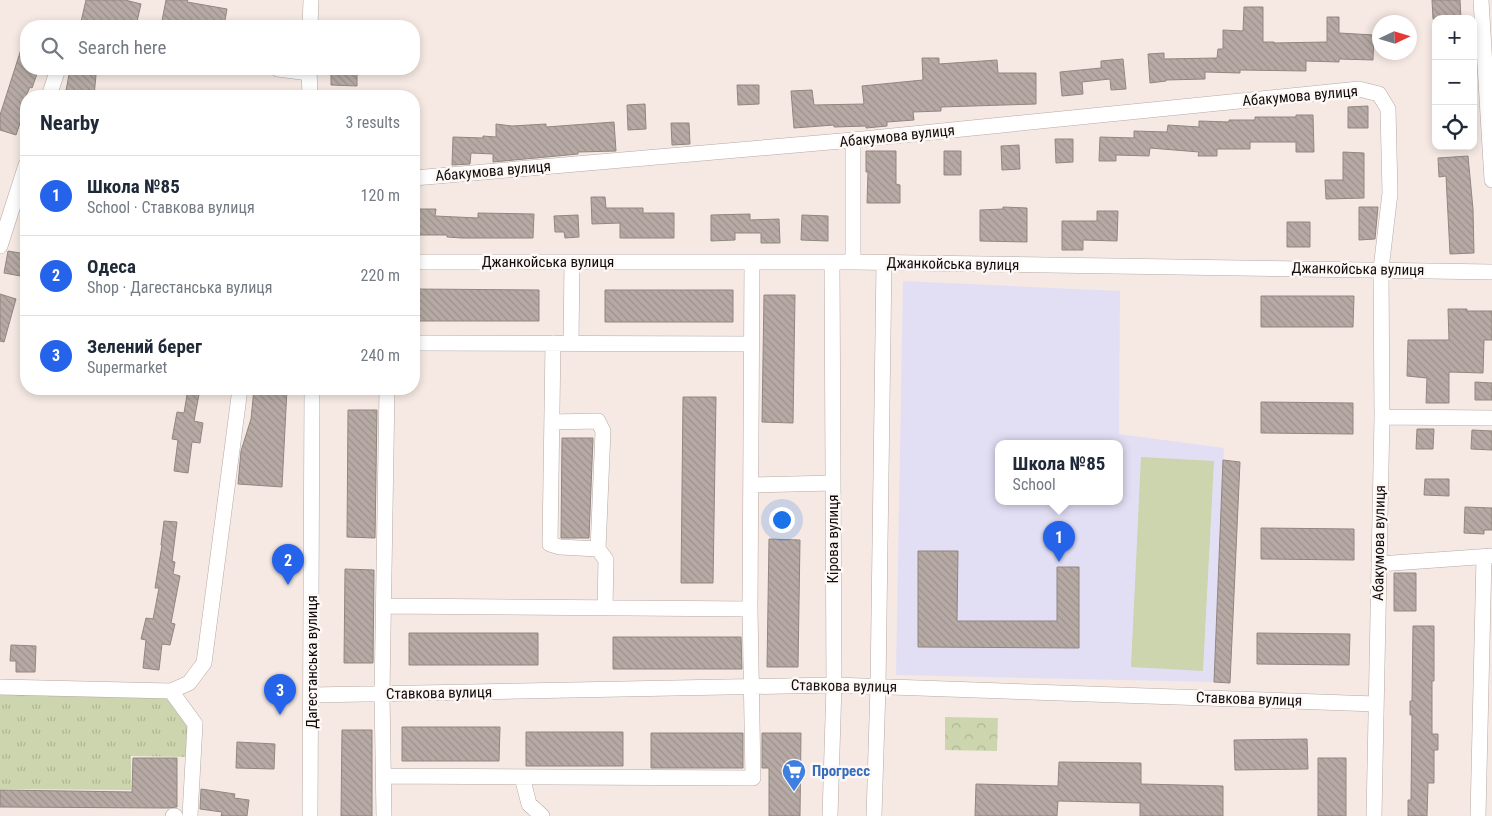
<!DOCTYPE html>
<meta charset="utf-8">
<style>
:root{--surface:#fff;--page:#f6f6f7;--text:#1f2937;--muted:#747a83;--line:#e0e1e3;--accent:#2563eb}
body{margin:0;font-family:"Roboto Condensed",sans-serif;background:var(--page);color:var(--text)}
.controls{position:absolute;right:15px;top:15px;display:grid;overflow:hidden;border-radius:10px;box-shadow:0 2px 8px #0003}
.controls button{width:45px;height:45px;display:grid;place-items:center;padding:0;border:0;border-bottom:1px solid var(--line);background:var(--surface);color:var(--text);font:25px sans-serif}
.compass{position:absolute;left:1372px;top:15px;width:45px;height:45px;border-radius:50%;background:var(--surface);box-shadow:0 2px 8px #0003;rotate:86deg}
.you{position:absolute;left:781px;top:519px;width:18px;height:18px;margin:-12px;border:4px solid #fff;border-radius:50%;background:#1a73e8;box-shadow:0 0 0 8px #1a73e833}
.badge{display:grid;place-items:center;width:32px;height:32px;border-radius:50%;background:var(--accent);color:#fff;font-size:16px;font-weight:700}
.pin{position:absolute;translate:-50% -41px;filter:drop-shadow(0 1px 2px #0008)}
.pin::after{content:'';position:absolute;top:26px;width:18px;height:15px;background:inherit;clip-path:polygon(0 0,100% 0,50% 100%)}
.popup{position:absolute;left:995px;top:440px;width:128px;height:65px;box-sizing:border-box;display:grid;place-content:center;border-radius:10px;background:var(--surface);filter:drop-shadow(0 1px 4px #0005);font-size:16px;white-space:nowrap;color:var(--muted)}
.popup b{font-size:19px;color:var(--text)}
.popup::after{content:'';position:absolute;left:50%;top:100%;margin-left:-10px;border:10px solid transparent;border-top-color:var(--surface)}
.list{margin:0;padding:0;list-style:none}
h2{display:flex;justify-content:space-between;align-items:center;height:65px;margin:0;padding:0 20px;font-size:21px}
h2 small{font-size:16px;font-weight:400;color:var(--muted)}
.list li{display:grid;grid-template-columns:32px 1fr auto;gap:15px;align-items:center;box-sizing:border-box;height:80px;padding:0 20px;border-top:1px solid var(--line)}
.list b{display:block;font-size:19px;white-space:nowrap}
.list p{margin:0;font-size:16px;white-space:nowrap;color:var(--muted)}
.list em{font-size:16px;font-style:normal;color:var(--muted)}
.icon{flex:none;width:28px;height:28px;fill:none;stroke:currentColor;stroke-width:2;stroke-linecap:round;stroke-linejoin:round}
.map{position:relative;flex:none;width:1492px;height:816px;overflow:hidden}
.search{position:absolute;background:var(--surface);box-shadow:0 2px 8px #0003;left:20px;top:20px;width:400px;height:55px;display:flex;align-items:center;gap:12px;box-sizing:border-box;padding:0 18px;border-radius:20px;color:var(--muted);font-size:19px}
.panel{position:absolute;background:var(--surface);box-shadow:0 2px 8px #0003;left:20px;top:90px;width:400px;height:305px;border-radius:20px}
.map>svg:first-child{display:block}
</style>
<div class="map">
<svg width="1492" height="816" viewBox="0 0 1492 816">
<defs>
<pattern id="grass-tufts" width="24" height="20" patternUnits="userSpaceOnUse" patternTransform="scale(1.25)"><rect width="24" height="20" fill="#ccd5ad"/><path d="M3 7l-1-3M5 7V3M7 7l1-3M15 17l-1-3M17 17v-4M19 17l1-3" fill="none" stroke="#aeb694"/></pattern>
<pattern id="park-crowns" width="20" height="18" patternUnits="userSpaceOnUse" patternTransform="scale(1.25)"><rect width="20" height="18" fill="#ccd5ad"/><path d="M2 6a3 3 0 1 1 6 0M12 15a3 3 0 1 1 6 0" fill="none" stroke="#aeb694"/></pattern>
<pattern id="building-back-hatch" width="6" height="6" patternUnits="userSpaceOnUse" patternTransform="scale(1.25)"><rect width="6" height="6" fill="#b7aaa5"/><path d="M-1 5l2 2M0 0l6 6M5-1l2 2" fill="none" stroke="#9c918d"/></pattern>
</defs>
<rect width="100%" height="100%" fill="#f6e9e3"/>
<path fill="#e2dff5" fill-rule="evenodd" d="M903 281 1120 291 1119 434 1224 448 1214 682 896 675ZM999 443H1119V501H999Z"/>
<path fill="url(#grass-tufts)" d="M0 694 165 697 190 725 188 757 131 756V790L0 789Z"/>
<path fill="url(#park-crowns)" d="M945 717 998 718 997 751 945 750Z"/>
<path fill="#ccd5ad" d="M1141 457 1214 461 1203 671 1131 667Z"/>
<path fill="url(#building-back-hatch)" stroke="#928681" d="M86 0H125L141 4 136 26H80Z
M166 0H188L187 2 227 9 224 26H161Z
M1432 0H1460L1461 19H1433Z
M1244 7H1263V42H1274V43L1327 42V17H1339V33L1374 35 1373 60 1339 59V62L1306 61V71L1240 70V73L1205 72V79L1166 80V81L1150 83 1148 54 1164 53V59L1217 58 1218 49H1223V30L1243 31Z
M24 40H26V69L38 71 32 88 30 87 26 96 21 117H22L16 135 0 130V115Z
M922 58H939V64L997 60 998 73H1036V104L941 107V111L913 112 914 120 887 122V126L866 128V126L834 127V125L794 128 791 91 812 90 814 105 864 104 862 86 923 80Z
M1123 59 1126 89 1111 90 1110 79 1082 82 1083 94 1062 96 1060 72 1101 68V61Z
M70 69H82V73L96 75 94 96H65Z
M331 69H357V86L331 85Z
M737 85H759V104L738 105Z
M645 104 646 129 628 130 627 105Z
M1368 106V128H1348V107Z
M1296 115H1313L1314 152H1296V142H1250V149H1217V156H1198L1199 152 1150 148 1149 156 1116 155V161H1099L1100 137 1134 138V131L1167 132 1168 125 1199 127V121L1229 122V120H1255V117H1296Z
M614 122 616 151 578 152V154L493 162V154L471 153 470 164 452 165 453 137 483 138V136L496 137V124L512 126 546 124V127Z
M671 123H689L690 144 672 145Z
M1055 139H1073V162L1056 163Z
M1019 145 1020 169 1002 170 1001 146Z
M866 151H896V184L900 185V203H867L868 172H866Z
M944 151H961V175H944Z
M1343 152 1364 153V198L1326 199 1325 180H1343Z
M1468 156 1473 209 1474 253 1450 254 1446 176 1439 177 1438 158Z
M591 197H605L606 208H643V213H674V238H620V223L592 224Z
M1003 207 1027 208V242L980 241V210L1003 209Z
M1359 207H1378L1375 239 1359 240Z
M419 209H436L435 216 478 218V213L534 214 533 238H462L447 237V235H419Z
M1097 211H1118L1117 241 1083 240V250H1062V221H1097Z
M750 214V220L779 219 780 243H761V233H735V240L711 241V215Z
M578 215 579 237 565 238 564 232H555L554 216Z
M802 215 828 216V241L801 240Z
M1287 222H1310V247H1287Z
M8 251 26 254V277L4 273Z
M414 289 539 290V321H414Z
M605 290H733V322H605Z
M0 294 16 299 4 342 0 341Z
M764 295H795L793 423 762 422Z
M1261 296H1354L1353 327H1261Z
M1448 309H1467V311H1492V340H1484L1483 373 1449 372V403H1426L1427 378 1407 376 1408 340H1449Z
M1475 382 1492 383V400H1475Z
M188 389H200L194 421 203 423 200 443 192 442 188 473 174 471 178 440 172 439 177 412 184 413Z
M254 389H287L282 487 238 484 241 451 251 419Z
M683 397H716L713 583H681Z
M1261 402 1353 403V434L1261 433Z
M348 410H377L375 538 347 537Z
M1417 429H1434L1433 449H1416Z
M1472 430 1492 431V450L1471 449Z
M562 438H593L589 538H561Z
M1223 460 1240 462 1230 683 1214 682Z
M1425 479H1449V496L1424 495Z
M1465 507 1492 508V530H1484V534L1464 533Z
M164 521 177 522 172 561 175 562 173 574 180 576 171 623 175 624 170 645 162 644 159 670 143 668 146 640 141 639 146 618 153 619 159 588H155L162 545H161Z
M1261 528 1354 529V560L1261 559Z
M769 539 800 540 798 667H767Z
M918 551H958L957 621H1057V567H1079V648L918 647Z
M345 569 374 570 373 663H344Z
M1394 573H1416V611H1394Z
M1413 626H1434V681H1432V734H1438V750H1434V783H1428L1427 816H1408V800H1411L1412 715H1410V701H1412Z
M409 633H538V665H409Z
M1257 633 1350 634 1349 665 1257 664Z
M613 637H741L742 669H613Z
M11 645 36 646 35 672H16V661H10Z
M402 727H500L499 761H402Z
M342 730H372V816H341Z
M526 732H623V766H526Z
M651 733H743V768H651Z
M762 733H801L800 816H769V768H762Z
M1307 739 1308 769 1235 770 1234 740Z
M237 742 275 744 274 769 236 768Z
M133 758H177V807L168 808 0 807V790L132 792Z
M1318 758H1346V816H1318Z
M1059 762 1141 763V784L1223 786V816H1140V803L1058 801 1057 816H975L976 784 1058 786Z
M201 789 235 794 234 798 249 800 247 816H221L222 812 200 809Z"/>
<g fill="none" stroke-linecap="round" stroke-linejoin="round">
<g stroke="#b6a9a4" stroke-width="16">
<path id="minor" d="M1481 0 1492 180
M310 26 311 0
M278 69 309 73
M309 69 310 96
M49 96 58 69
M414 178 853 140 1359 89 1379 94 1388 109 1390 193 1381 269 1382 417 1374 816
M0 246 26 165
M414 262H853L1492 272
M853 262V140
M414 343 751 344
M553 343 550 544 560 547 598 549 606 560 605 608
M571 343 572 262
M1382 417 1492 418
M552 422 598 421 603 431 598 549
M751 485 833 483
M1379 564 1492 556
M384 606 750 609
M0 687 171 691 189 683 204 663 240 389
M171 691 195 724 190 816
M312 695 834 685 1376 704
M385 776 753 778 750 609 752 262
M522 777 529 804 542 816
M173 816H175
M310 816 312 389
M384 816 382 694 387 389
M830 816 834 685 832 262
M874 816 878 686 884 263
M1478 816 1484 557"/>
</g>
<use href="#minor" stroke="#fff" stroke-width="15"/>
</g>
<defs>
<g id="supermarket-pin" transform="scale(1.25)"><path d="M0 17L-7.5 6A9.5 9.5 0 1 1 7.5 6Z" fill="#3f7fe0" stroke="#fdf8f5"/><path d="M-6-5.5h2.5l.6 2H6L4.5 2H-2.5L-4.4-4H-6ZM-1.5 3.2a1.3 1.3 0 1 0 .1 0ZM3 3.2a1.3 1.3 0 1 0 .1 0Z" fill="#fff"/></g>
</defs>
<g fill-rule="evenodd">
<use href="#supermarket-pin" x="794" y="771"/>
</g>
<g text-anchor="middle" stroke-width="5" stroke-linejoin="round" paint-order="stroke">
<g font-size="15" fill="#110c0b" stroke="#fdf8f5">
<text transform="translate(1300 96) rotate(-5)" y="5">Абакумова вулиця</text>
<text transform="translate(897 136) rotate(-6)" y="5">Абакумова вулиця</text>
<text transform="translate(493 171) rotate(-5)" y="5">Абакумова вулиця</text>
<text x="548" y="267">Джанкойська вулиця</text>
<text transform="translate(953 264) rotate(1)" y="5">Джанкойська вулиця</text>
<text transform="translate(1358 269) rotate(1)" y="5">Джанкойська вулиця</text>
<text transform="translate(833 539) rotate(-90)" y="5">Кірова вулиця</text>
<text transform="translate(1379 543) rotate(-89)" y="5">Абакумова вулиця</text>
<text transform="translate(312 662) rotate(-90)" y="5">Дагестанська вулиця</text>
<text transform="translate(844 686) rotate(1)" y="5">Ставкова вулиця</text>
<text transform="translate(439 693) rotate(-1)" y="5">Ставкова вулиця</text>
<text transform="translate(1249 699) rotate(2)" y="5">Ставкова вулиця</text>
</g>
<g font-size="15" font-weight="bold" fill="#366cbe" stroke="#fdf8f5" text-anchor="start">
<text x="812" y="776">Прогресс</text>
</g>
</g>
</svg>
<div class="controls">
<button>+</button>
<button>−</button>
<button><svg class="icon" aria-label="locate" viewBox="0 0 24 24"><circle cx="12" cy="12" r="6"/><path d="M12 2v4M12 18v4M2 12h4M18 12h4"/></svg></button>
</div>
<svg class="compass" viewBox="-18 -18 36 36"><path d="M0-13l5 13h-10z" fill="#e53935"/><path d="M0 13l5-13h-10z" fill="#747a83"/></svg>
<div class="you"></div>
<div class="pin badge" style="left:1059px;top:562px">1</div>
<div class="popup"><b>Школа №85</b>School</div>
<div class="pin badge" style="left:288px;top:585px">2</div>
<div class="pin badge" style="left:280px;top:715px">3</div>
<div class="search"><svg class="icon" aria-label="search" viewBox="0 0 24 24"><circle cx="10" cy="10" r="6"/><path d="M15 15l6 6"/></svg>Search here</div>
<section class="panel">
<h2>Nearby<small>3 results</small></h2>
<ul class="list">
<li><span class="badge">1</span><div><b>Школа №85</b><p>School · Ставкова вулиця</p></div><em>120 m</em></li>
<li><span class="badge">2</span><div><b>Одеса</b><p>Shop · Дагестанська вулиця</p></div><em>220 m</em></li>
<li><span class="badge">3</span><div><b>Зелений берег</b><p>Supermarket</p></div><em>240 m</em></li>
</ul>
</section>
</div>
